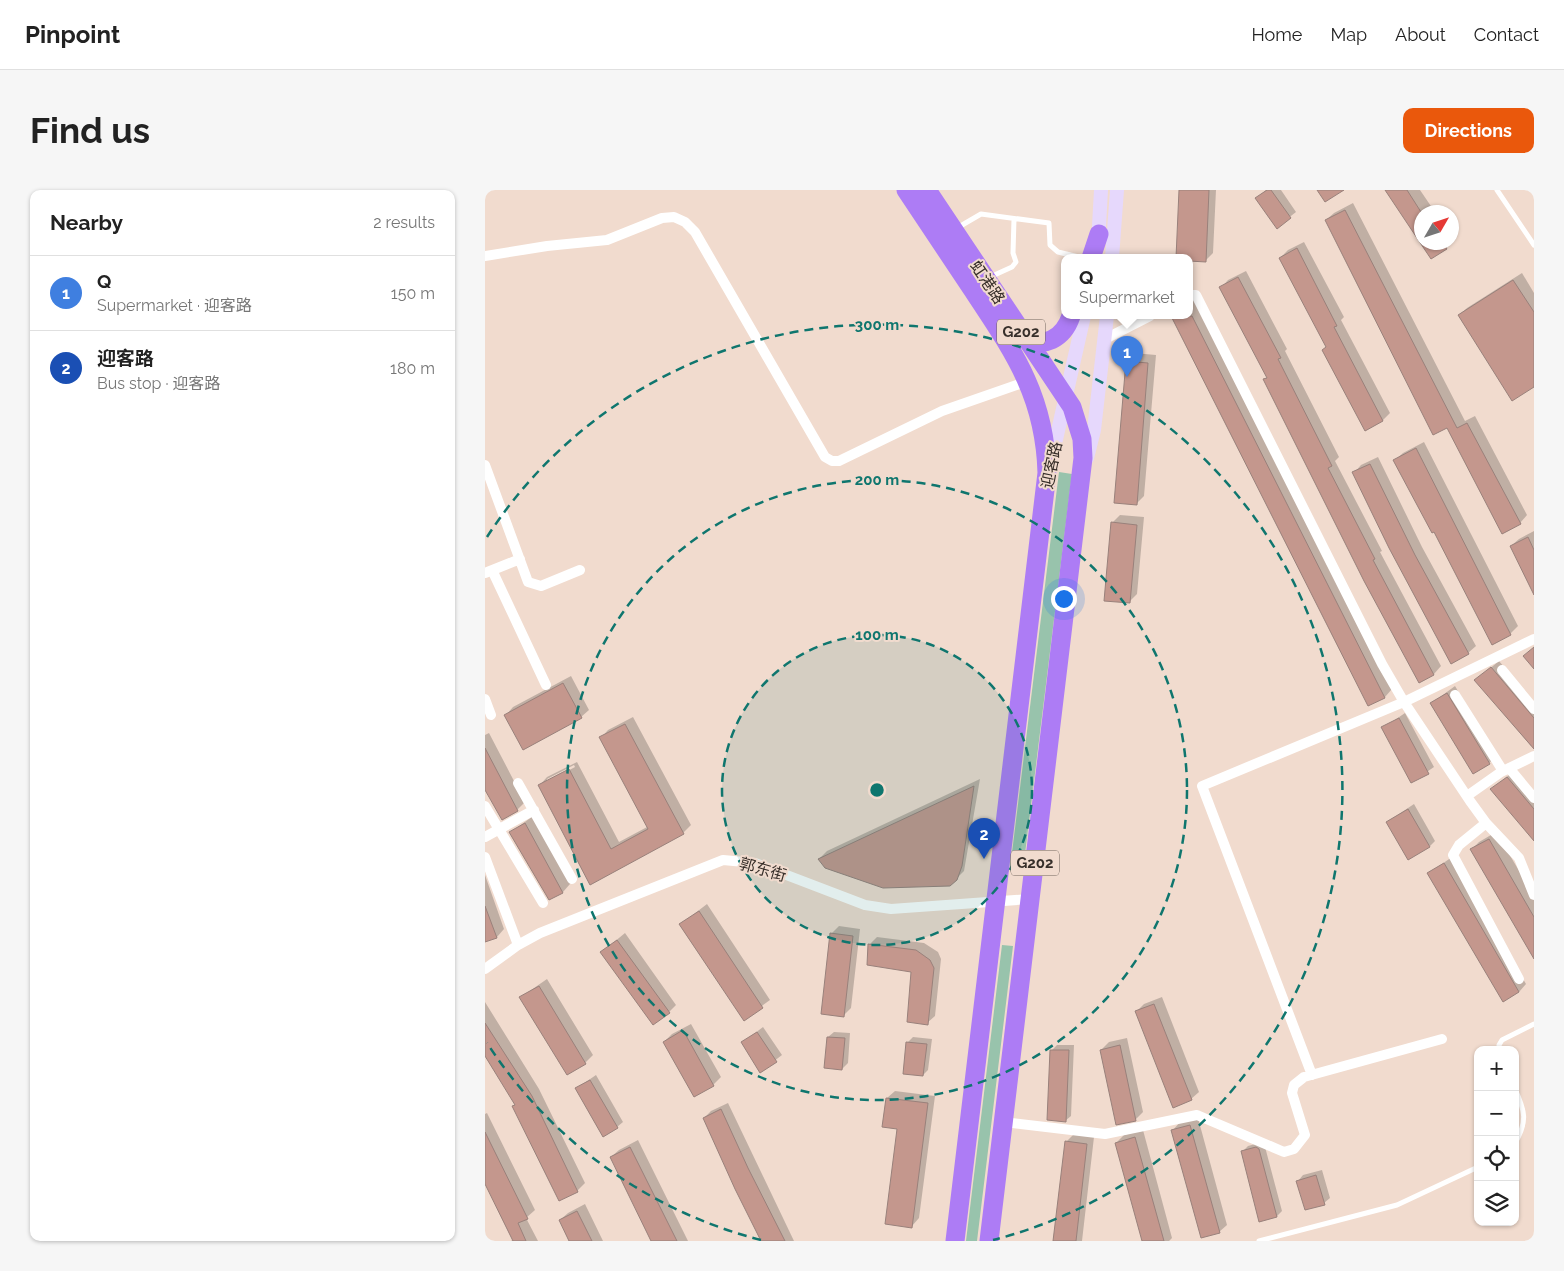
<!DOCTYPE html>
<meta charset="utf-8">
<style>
:root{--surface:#fff;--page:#f6f6f6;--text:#222;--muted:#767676;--line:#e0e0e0;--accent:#ea580c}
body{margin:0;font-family:Raleway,"Noto Sans SC",sans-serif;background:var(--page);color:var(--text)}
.controls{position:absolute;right:15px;bottom:15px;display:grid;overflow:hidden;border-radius:10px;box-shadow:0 1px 4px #0004}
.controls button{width:45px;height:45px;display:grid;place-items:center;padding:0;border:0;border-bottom:1px solid var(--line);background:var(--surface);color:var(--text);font:25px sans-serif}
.compass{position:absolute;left:929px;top:15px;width:45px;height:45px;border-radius:50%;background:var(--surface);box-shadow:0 1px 4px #0004;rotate:51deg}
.you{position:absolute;left:578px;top:408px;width:18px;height:18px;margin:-12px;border:4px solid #fff;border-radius:50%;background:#1a73e8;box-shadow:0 0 0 8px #1a73e833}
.badge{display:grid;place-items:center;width:32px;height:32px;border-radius:50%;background:var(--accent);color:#fff;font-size:16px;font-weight:700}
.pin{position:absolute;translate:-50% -41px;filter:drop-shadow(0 1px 2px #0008)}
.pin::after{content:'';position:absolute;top:26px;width:18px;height:15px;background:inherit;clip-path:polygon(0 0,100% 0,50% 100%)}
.popup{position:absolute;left:576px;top:64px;width:132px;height:65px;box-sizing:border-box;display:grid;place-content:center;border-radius:10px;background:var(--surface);filter:drop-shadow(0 1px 4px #0005);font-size:16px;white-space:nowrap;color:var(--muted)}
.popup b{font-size:19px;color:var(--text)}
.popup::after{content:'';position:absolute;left:50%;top:100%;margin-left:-10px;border:10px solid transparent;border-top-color:var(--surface)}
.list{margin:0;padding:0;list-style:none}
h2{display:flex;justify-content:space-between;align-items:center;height:65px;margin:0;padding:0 20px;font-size:21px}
h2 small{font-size:16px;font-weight:400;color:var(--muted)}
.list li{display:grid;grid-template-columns:32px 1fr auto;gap:15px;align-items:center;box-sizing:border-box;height:75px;padding:0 20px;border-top:1px solid var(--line)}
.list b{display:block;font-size:19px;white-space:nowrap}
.list p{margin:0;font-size:16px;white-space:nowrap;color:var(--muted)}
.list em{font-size:16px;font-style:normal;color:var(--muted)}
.icon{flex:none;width:28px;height:28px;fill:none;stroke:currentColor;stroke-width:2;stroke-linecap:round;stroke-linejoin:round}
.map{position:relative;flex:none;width:1049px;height:1051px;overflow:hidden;border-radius:10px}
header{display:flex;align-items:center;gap:30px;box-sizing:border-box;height:70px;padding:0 25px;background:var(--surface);border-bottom:1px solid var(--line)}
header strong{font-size:24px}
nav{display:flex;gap:28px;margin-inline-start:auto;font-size:18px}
.intro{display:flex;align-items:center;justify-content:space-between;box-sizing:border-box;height:120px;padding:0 30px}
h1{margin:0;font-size:35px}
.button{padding:12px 22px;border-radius:10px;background:var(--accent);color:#fff;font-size:18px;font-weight:700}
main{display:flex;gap:30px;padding:0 30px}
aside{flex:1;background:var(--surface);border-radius:10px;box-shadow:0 1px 4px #0004}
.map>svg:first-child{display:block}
</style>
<header>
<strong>Pinpoint</strong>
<nav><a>Home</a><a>Map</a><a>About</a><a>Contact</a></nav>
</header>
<div class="intro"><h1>Find us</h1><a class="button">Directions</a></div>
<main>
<aside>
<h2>Nearby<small>2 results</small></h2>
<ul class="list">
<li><span class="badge" style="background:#3f7fe0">1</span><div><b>Q</b><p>Supermarket · 迎客路</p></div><em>150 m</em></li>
<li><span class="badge" style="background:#1a4fb4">2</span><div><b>迎客路</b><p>Bus stop · 迎客路</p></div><em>180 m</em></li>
</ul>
</aside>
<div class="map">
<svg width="1049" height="1051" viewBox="0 0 1049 1051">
<rect width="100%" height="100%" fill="#f1dbce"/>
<path fill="#98c3ac" d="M574 282 587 284 538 680 525 679Z
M517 755 528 756 492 1051H481Z"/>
<path fill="#0003" fill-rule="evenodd" d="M695 0H731L728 63 720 71 692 68Z
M781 0H796L811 22 792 37 772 8Z
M902 0H935L950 22H936V52Z
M868 13 980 231 990 226 1042 325 1035 333 962 236 841 30 849 23Z
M819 52 859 127 856 130 905 223 898 230 880 239 842 156 795 68 803 60Z
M937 52H966L961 58Z
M761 81 802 159 800 161 854 267 850 271 897 361 895 362 956 476 949 484 934 491 780 189 783 187 736 98 743 90Z
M1037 83 1049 103V196L974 125 982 118Z
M709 107 907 499 900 507 884 515 687 126H704V110Z
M649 163 671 165 659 306 652 313 642 171Z
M939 252 1033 436 1025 444 950 340 910 270 918 263Z
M893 267 937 357 991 456 983 463 869 283 876 275Z
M635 325 659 327 652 404 644 412 627 333Z
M1049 341V402L1026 356 1034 349Z
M1014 471 1049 512V553L1046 556 991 490Z
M86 486 104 520 96 527 21 525 28 517Z
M970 496 1012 566 1004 573 947 513Z
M920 523 949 577 927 592 898 538Z
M148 527 206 635 198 643 106 693 55 595 62 587 92 572 134 652 164 636 116 548 123 540ZM89 575 90 577 62 592V589Z
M4 543 40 612 32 620 0 597V545Z
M1030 580 1049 602V649L1007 599Z
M495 589 479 681 471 689 334 669 342 661Z
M929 614 950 651 945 656 902 632Z
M48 626 85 694 78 702 65 709 25 643Z
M1011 642 1049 706V766L987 659 994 652Z
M967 667 1041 794 1034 802 944 683Z
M0 685 19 739 12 747 0 751Z
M222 714 285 810 259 829 196 734Z
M354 736 375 739 366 818 358 826 346 744Z
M140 743 191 815 184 822 117 762Z
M392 747 439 753 453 762 456 769 450 826 442 833 428 780 384 755Z
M62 789 108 865 100 873 36 807Z
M677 807 714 902 706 909 651 822 659 814Z
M0 812 54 899 100 993 92 1001 29 916 31 914 0 863Z
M206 834 236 887 228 895 179 852 187 844Z
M278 837 297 865 276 881 257 853Z
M349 842 365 843 363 873 357 879 343 847Z
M428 847 447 849 443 880 438 885 422 853Z
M642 848 658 922 651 929 616 860 624 852Z
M572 855H589L586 926 580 931 567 860Z
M111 885 138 932 132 937 92 898Z
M410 901 450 906 434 1028 427 1036 414 938 402 908Z
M243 913 309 1051H278L219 928 226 921Z
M2 923 50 1020 41 1028 53 1051H26L29 1049 0 991V924Z
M713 928 742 1035 734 1042 688 940 695 932Z
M658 940 687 1048 684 1051H658L631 953 639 945Z
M589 944 609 947 597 1051H569L581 952Z
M153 950 203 1051H168L126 967 134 960Z
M777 952 779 953 797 1021 792 1026 757 962 763 956Z
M837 980 845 1008 839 1013 813 991 818 985Z
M100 1014 118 1051H85L75 1030 83 1023Z"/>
<path fill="#c4978d" stroke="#99817b" d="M694 0H724L721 72 704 71V68H691Z
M782 0H786L806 28 792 39 770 8Z
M832 0H859L840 12Z
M900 0H922L936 22V52H957L962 59 946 69Z
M860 20 972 238 982 233 1036 334 1017 344 962 238 948 245 840 30Z
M812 58 852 136 849 137 898 231 880 241 837 160 841 157 794 68Z
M753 87 796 168 793 169 847 276 843 278 890 369 888 370 949 485 934 493 879 391 778 189 782 188 734 97Z
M1028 90 1049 122V197L1027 211 973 125Z
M686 126H707L900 508 883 516Z
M641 171 663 173 652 315 629 313Z
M931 258 1026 445 1007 455 949 342 947 343 908 270Z
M885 274 930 365 984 464 966 474 904 358 867 282Z
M626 332 652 335 645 413 619 411Z
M1043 347 1049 360V405L1025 356Z
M1049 457V479L1038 466Z
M1006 477 1049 528V559L989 490Z
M78 493 97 528 38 560 19 525Z
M962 503 1005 574 988 584 945 513Z
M914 528 944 584 926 593 896 537Z
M140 534 199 644 105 695 53 595 84 579 126 659 163 639 114 547Z
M0 558 33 621 17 630 0 600Z
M1022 587 1049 619V651L1005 599Z
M489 596 477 676 472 690 465 696 398 698 340 678 333 669Z
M923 619 945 657 923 670 901 632Z
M40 633 78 703 64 710 24 642Z
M1004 649 1049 727V769L985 659Z
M959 673 1034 802 1018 812 942 683Z
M0 716 12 748 0 752Z
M214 721 278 818 259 831 194 734Z
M345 743 368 746 359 827 336 824Z
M132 750 185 823 168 835 115 762Z
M383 754 431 760 445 770 449 778 443 835 422 832 426 782 382 775Z
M54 796 101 874 82 885 34 807Z
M669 814 707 910 688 918 650 821Z
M0 833 47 906 93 1002 74 1011 27 916 30 915 0 866Z
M198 840 229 896 209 907 178 852Z
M272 842 292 872 275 883 256 852Z
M342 847 360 848 357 880 339 878Z
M421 852 442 854 438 886 418 884Z
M635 855 651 931 631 935 615 860Z
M565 860H584L581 932 562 930Z
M105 890 133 938 118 947 90 898Z
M401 908 443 913 427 1038 400 1034 412 939 397 937Z
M236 919 263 978 300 1051H276L250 999 218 928Z
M705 935 735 1043 716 1048 686 940Z
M0 942 43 1029 33 1033 41 1051H28L0 994Z
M650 947 679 1051H657L630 953Z
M580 951 602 954 591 1051H568Z
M145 957 192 1051H166L125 967Z
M771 957 774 959 792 1027 774 1032 756 961Z
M831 985 840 1015 820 1020 811 991Z
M92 1021 107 1051H84L74 1030Z"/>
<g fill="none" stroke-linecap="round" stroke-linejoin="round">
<path stroke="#fff" stroke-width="5" d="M1012 0 1049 55
M472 38 496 24 564 33 565 55 573 62 598 68
M505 87 527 77 531 72 528 63 529 29
M1015 860 1014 855 1017 850 1049 834
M1030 899C1040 921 1043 931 1030 953
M774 1051 912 1015 993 977"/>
<path stroke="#fff" stroke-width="10" d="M0 66 62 56 122 50 177 28 189 27 200 32 210 42 340 267 347 271H354L457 221 543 191
M704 105H711L897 474 919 512 985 611 1001 633 1034 668 1049 705
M620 149 665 126
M0 275 43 392 56 396 95 380
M7 380 61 495
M0 383 35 369
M1017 480 1049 519
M970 505 1018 581
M0 509 6 525
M1024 578 1049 608
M33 593 87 689
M982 606 1016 582 1049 566
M0 616 58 713
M1001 633 974 655 968 665 1034 789
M0 647 49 620
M0 667 33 755
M0 779 33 755 55 743 238 670 270 673 380 715 406 719 545 709
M827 885 717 596 919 512 1049 449
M519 932 620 944 712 925 799 962 809 959 820 945 807 903 809 895 819 887 957 849"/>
<path stroke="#e6d8fc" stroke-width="14" d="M613 54 616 0
M627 68 632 0
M602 268 609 240 622 126
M565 276 599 126"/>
<path stroke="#ad7cf5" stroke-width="19" d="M421 0C443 33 465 66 487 99 528 161 560 205 562 283L470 1051
M442 0 587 217 597 249 598 268 504 1051
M606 68 614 44
M538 144C558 162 579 147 586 126"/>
</g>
<circle cx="392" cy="600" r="155" fill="#0f766e" fill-opacity=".12"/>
<g fill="none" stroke="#0f766e" stroke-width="2.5" stroke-dasharray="9 6">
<circle cx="392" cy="600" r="155"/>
<circle cx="392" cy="600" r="310"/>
<path d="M276 1050A465 465 0 0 1 2 853M2 347A465 465 0 1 1 508 1050"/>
</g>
<g text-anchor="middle" stroke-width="4" stroke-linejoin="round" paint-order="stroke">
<g fill="#f1dbce" stroke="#6f635b" stroke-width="1">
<rect x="512" y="129.5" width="48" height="25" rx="4"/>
<rect x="526" y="660.5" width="48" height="25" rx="4"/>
</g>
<g font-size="15" font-weight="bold" fill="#372f2a">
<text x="536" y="147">G202</text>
<text x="550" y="678">G202</text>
</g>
<g font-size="16" fill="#372f2a" stroke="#f1dbce">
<text transform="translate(503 92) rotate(56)" y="6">虹港路</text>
<text transform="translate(566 275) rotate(-78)" y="6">迎客路</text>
<text transform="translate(278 679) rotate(16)" y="6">郭东街</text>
</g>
</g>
<circle cx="392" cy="600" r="8" fill="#0f766e" stroke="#f1dbce" stroke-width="2.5"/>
<g font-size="15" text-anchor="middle" font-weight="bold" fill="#0f766e" stroke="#f1dbce" stroke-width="4" stroke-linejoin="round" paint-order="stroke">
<text x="392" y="140">300 m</text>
<text x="392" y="295">200 m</text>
<text x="392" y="450">100 m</text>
</g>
</svg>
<div class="controls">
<button>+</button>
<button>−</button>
<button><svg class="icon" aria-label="locate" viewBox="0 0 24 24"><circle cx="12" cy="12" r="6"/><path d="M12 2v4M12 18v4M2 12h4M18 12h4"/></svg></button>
<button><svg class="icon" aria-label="layers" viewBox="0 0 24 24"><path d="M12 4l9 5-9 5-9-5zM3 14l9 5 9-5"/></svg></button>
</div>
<svg class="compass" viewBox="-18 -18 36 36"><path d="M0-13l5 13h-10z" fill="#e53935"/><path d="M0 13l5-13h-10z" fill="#767676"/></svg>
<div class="you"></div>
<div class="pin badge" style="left:642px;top:187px;background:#3f7fe0">1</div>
<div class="popup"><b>Q</b>Supermarket</div>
<div class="pin badge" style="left:499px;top:669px;background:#1a4fb4">2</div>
</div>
</main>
